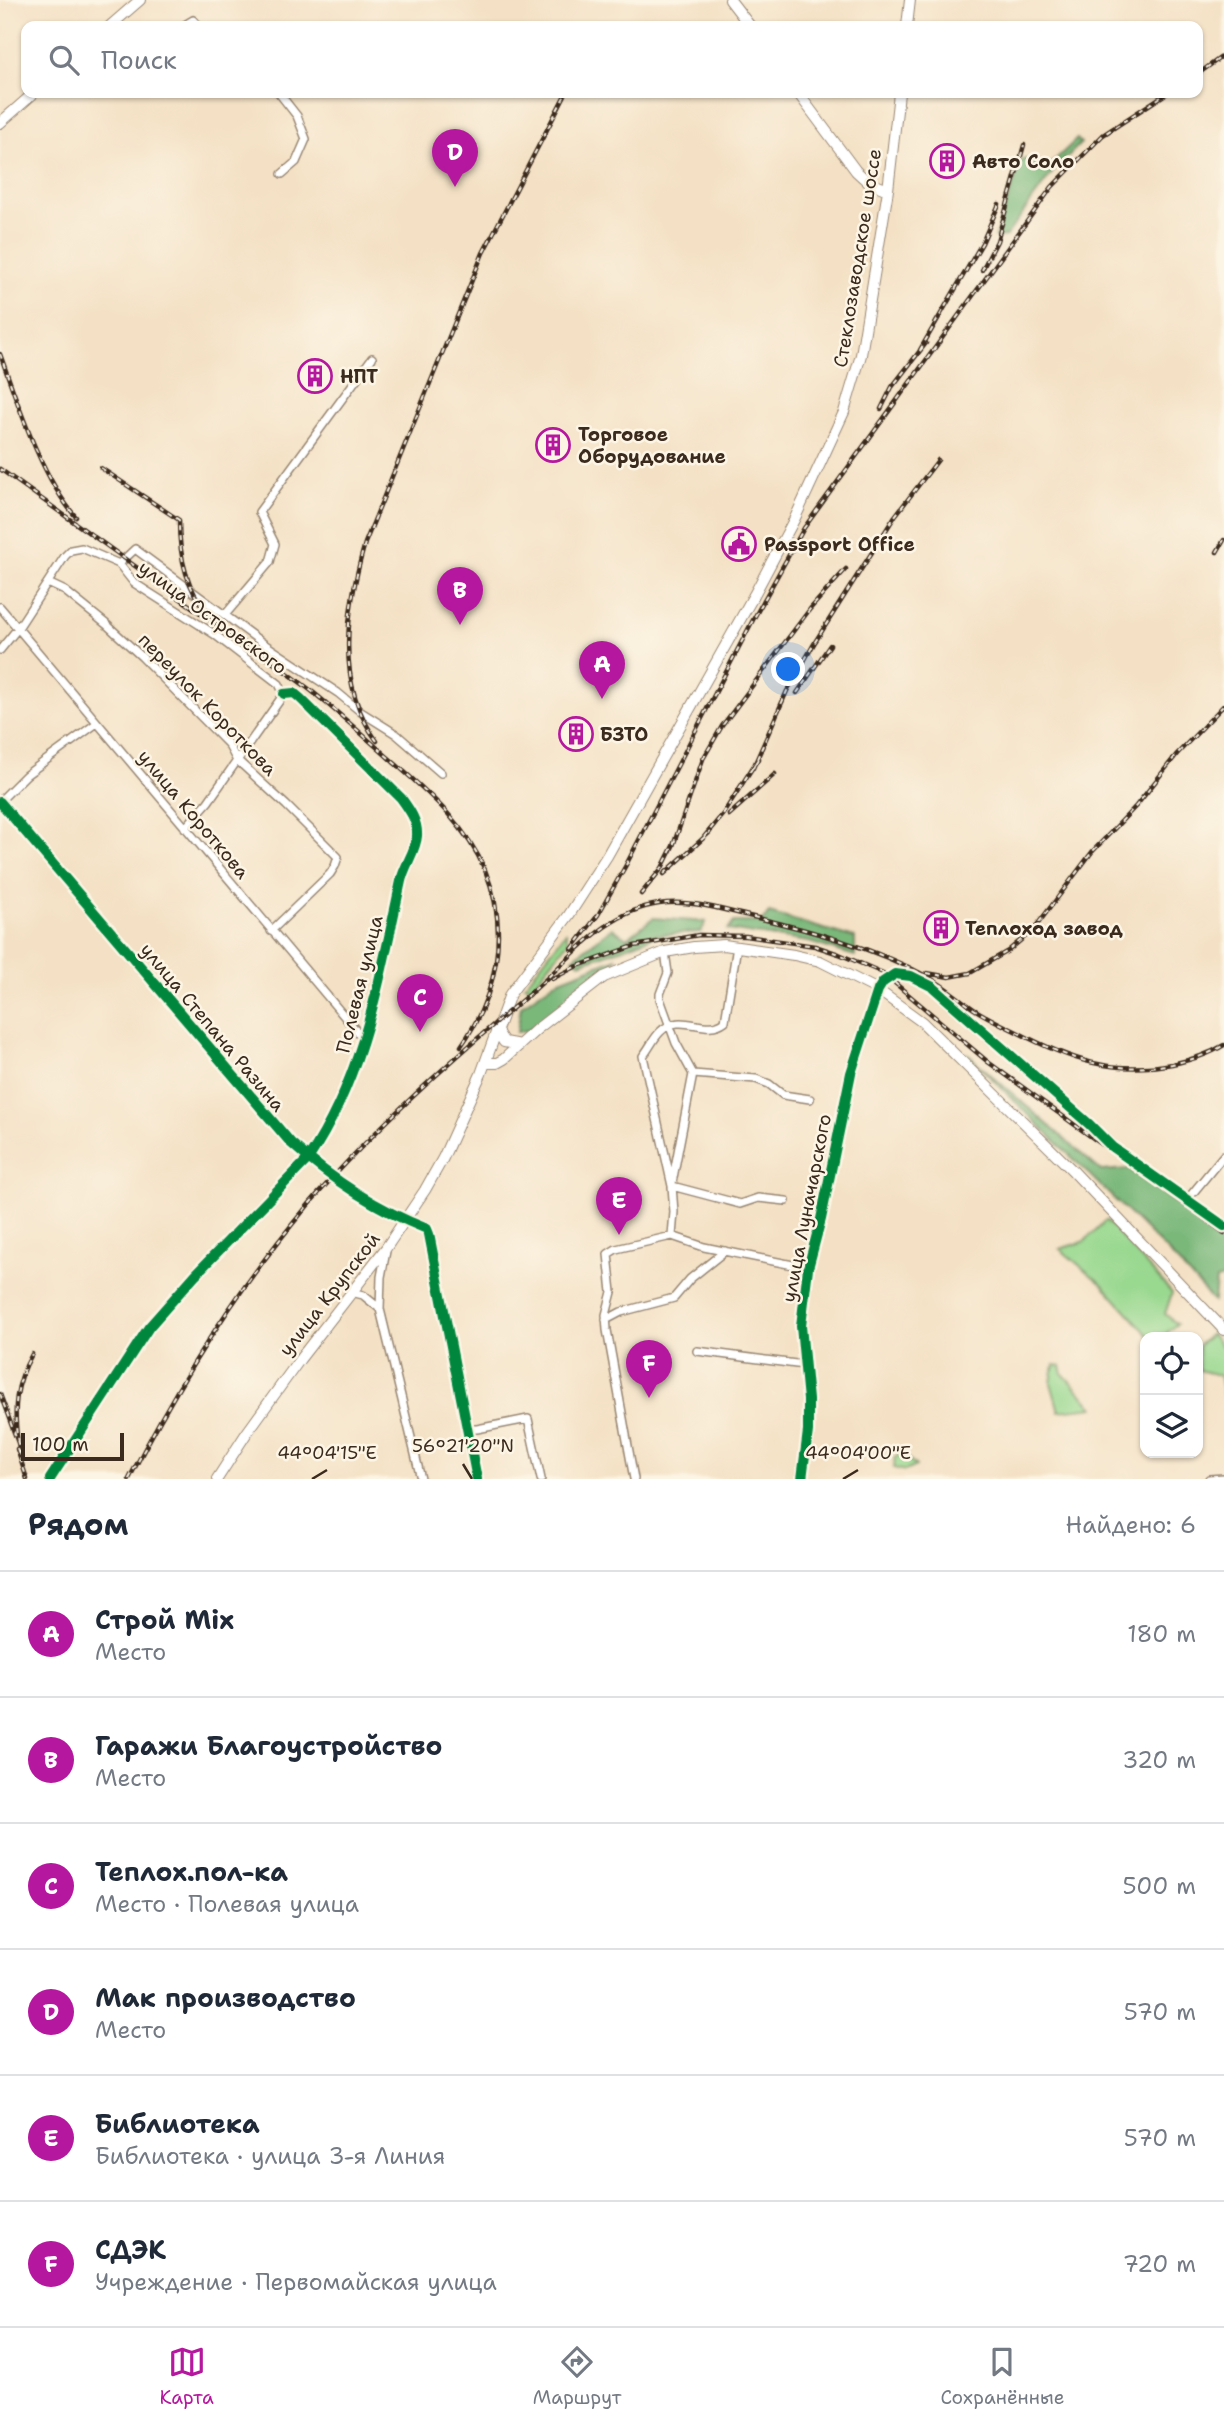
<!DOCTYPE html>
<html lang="ru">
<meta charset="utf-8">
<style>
:root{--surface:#fff;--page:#f2f2f3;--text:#1f2937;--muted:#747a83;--line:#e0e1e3;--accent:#b5179e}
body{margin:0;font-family:"Shantell Sans",sans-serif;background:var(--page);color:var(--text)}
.controls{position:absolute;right:21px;bottom:21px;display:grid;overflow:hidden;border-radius:14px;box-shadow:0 2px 5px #0004}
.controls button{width:63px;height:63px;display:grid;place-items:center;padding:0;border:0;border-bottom:2px solid var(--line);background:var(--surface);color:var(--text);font:35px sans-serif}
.scale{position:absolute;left:21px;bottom:18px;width:103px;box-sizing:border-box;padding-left:7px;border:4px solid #3b2a1e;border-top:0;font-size:19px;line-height:24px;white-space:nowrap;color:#3b2a1e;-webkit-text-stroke:5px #fcf5e5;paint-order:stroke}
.you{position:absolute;left:789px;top:670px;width:24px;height:24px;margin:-18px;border:5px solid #fff;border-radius:50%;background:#1a73e8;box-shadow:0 0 0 10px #1a73e833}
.badge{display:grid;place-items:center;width:46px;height:46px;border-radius:50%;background:var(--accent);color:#fff;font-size:23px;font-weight:700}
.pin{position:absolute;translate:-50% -58px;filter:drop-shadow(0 2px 4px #0008)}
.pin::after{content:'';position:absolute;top:37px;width:24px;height:21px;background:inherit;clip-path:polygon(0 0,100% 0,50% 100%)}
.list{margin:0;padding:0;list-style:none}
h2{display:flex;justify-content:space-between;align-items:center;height:91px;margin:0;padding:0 28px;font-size:30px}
h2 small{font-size:23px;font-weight:400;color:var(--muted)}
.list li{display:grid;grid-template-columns:46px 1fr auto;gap:21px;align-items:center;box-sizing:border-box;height:126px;padding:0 28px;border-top:2px solid var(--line)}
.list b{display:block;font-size:26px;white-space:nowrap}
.list p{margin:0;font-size:23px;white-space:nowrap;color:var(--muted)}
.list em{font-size:23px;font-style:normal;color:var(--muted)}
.icon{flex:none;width:38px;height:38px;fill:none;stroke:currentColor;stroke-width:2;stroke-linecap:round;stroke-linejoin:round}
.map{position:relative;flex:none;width:1224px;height:1479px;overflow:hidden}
.search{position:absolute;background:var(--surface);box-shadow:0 2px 5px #0004;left:21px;right:21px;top:21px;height:77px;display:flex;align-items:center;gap:18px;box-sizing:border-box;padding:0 24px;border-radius:14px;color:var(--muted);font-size:26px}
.sheet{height:847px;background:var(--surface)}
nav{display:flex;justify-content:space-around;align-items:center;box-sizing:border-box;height:98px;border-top:2px solid var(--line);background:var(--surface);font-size:19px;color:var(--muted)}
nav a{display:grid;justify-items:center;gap:4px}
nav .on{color:var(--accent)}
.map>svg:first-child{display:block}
</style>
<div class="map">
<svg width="1224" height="1479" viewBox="0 0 1224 1479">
<rect width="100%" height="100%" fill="#fcf5e5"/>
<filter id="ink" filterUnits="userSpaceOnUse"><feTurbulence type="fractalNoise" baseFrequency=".0143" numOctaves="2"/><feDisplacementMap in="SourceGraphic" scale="14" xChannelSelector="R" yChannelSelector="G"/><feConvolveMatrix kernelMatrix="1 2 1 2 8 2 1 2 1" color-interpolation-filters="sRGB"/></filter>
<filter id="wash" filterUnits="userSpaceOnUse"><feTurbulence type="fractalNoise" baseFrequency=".00686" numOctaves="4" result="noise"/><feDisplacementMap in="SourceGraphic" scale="28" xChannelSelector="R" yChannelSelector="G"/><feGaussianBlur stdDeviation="1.57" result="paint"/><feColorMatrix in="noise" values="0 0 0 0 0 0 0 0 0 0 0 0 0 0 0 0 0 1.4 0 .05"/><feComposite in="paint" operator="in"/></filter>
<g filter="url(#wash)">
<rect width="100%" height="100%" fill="#f4e1c5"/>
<path fill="#98d88f" stroke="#6a8156" stroke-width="2" d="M566 932 568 942 531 987 525 985Z
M1106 1220 1172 1293 1165 1314 1177 1324 1162 1337H1150L1103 1285 1060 1249 1085 1241Z
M1211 1334 1224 1349V1398L1219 1375 1198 1370V1346Z
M1054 1365 1061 1366 1063 1374 1094 1407 1059 1411 1051 1383Z
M902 1453 916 1466 905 1471 894 1468 895 1458Z"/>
<path fill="#7ab87a" stroke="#5a714c" stroke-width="2" d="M1077 139 1081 143 1055 169 1006 236 995 237 1022 159 1051 164Z
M769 913 855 938V956L809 942 728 930 734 922H762Z
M653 918 706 922 701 932 654 935C646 942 595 957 580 963L573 958 612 928 627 938Z
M616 958 607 972 529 1030 517 1032 521 1006 555 982Z
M966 1053 1101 1171 1129 1169 1224 1239V1278L1216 1280 1214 1302 1168 1252Z"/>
</g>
<g filter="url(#ink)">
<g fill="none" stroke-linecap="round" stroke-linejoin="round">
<g stroke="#988672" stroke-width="10">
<path id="street" d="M183 26 193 20 199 26
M279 93 297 116 306 139 296 162 282 174
M119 564 135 549 264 644 338 693 361 712 396 734 441 773
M48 583 65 591 106 624 142 657 228 744 236 759 286 805 338 857 335 866 330 874 271 931
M0 607 365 1041
M225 615 270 562 275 544 259 512 372 358
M0 650 18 628 65 556 71 550 82 548 119 564 134 583 214 634 279 684 284 694
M0 801 26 775 97 723
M185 828 208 802 284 694
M665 952 668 973 660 994V999L676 1043 693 1074
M693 1074 756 1079 769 1084 783 1095 810 1099
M672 1183 693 1074
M672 1186 740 1204 758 1198 786 1201
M1187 1200 1224 1155
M406 1221 427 1229 429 1234 477 1479
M672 1236 674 1212 672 1186 643 1056C649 1049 653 1039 660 1032 682 1010 704 1037 725 1021L737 946
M386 1251 381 1277 380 1309 421 1479
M351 1292 363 1295 379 1308
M606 1320 621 1312 674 1298 690 1279 725 1251
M697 1351 804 1365
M467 1429H477L528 1419 541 1479
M50 1479 149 1327 195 1275 308 1159C364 1076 380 977 401 881 404 866 416 851 417 836 418 821 409 809 401 798L300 698 294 693 284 694
M634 1479 607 1330 606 1315 612 1292 608 1254 616 1249 672 1236 704 1247 808 1268
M802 1479 808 1431V1400L801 1326 808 1268 821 1219 851 1073 878 990 883 982 895 974 911 976 933 987 1089 1124 1112 1147 1224 1226
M1209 1479 1224 1478"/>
</g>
<g stroke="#988672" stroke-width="12">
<path id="secondary" d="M730 0 750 26
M110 26 140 0
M907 26 910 0
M798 93 856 171 868 182 888 190
M0 123 34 93
M0 802 291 1143C325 1174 364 1202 406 1221
M496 1030 504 1042 520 1045
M485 1063H497L504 1059 537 1029 604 977 665 952 694 947 724 945 794 955 820 961 878 990 922 1022 1073 1171 1224 1330
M217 1479 246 1434 300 1359 386 1248 425 1190 443 1158 481 1074 510 994 569 915 607 856 754 595 795 518 844 412 861 355 888 190 899 93"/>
</g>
<use href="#street" stroke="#fff" stroke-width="7"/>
<use href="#secondary" stroke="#fff" stroke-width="10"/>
<g stroke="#3b2a1e" stroke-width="4.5">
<path id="rail" d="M1198 74 1224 55
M982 270 997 241 1024 145
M920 350 982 243 999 204
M0 354C18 404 41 477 76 517
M881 409 892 387 926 343
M101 468 179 520C179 552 185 587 207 612
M0 469C70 519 140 570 210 620 245 644 282 667 314 693 340 714 365 737 390 759 427 792 465 823 485 870 510 930 497 995 461 1046
M1217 552 1224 540
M797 693 830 645
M377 741C334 684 347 606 365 543L483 253 566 93
M753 768 787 691 815 642 895 516 938 460
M729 815 775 774
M704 837 723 814 758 759
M664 874 710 832
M641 894 662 868 673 846 703 759 722 726 810 609 846 569
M572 949 598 915 626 865 754 618 804 528 1052 187 1103 135 1167 93
M927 973 949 977 970 973 1008 951 1034 929 1092 852 1136 806 1177 754 1224 705
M552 979 575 967 634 946 699 935 746 936 815 946 839 954 883 973 988 1062 1224 1233
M0 1394 18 1443 21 1457
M18 1443C13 1409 15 1384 32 1354
M17 1449 27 1479
M129 1479C179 1381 238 1287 310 1203 377 1125 455 1057 534 990 571 958 607 911 659 904 689 899 720 909 749 916 810 930 872 947 928 977 944 985 959 999 974 1009 988 1018 1003 1025 1017 1032 1070 1060 1112 1075 1172 1064 1191 1060 1208 1055 1224 1045"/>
</g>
<use href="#rail" stroke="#fcf5e5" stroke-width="2" stroke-dasharray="5" stroke-linecap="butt"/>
<g stroke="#fcf5e5" stroke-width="15">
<path id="cycleway" d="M0 802 291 1143C331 1179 376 1209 427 1229L429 1234 477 1479
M50 1479 149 1327 195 1275 308 1159C364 1076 380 977 401 881 404 866 416 851 417 836 418 821 409 809 401 798L300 698 294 693 284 694
M802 1479 808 1431V1400L801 1326 808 1268 821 1219 851 1073 878 990 883 982 895 974 911 976 933 987 1089 1124 1112 1147 1224 1226"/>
</g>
<use href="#cycleway" stroke="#00873e" stroke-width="10"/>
</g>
</g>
<path fill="none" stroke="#3b2a1e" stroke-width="2.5" d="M463 1464 472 1479M312 1479 327 1470M843 1479 858 1470"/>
<defs>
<g id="building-ring" transform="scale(1.75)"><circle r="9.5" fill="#fcf5e5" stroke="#b5179e" stroke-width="1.5"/><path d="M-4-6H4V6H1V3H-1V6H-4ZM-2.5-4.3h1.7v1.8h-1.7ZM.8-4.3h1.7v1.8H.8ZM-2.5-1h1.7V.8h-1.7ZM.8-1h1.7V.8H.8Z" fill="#b5179e"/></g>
<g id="civic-ring" transform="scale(1.75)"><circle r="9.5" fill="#fcf5e5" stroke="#b5179e" stroke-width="1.5"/><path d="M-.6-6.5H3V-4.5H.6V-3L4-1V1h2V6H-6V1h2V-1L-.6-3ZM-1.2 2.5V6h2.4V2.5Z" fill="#b5179e"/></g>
</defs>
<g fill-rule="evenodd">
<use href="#building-ring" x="947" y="161"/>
<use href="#building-ring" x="315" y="376"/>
<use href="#building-ring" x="553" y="445"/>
<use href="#civic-ring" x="739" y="544"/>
<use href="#building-ring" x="576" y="734"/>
<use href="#building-ring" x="941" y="928"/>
</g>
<g text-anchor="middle" stroke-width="5" stroke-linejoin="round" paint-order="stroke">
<g font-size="19" font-weight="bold" fill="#3b2a1e" stroke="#fcf5e5" text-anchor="start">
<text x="972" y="168">Авто Соло</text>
<text x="340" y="383">НПТ</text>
<text x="578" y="441">Торговое<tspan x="578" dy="22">Оборудование</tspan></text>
<text x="764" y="551">Passport Office</text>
<text x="600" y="741">БЗТО</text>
<text x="965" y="935">Теплоход завод</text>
</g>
<g font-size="19" fill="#3b2a1e" stroke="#fcf5e5">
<text transform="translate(857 258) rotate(-81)" y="7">Стеклозаводское шоссе</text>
<text transform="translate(213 617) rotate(36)" y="7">улица Островского</text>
<text transform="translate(208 704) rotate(46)" y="7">переулок Короткова</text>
<text transform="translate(194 814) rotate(50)" y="7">улица Короткова</text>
<text transform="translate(359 984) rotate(-76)" y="7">Полевая улица</text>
<text transform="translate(213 1027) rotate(50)" y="7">улица Степана Разина</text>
<text transform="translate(806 1208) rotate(-79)" y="7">улица Луначарского</text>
<text transform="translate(329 1294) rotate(-52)" y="7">улица Крупской</text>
</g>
</g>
<g font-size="18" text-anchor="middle" fill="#3b2a1e" stroke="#fcf5e5" stroke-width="5" stroke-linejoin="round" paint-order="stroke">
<text x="463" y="1452">56°21'20"N</text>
<text x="327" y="1459">44°04'15"E</text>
<text x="858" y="1459">44°04'00"E</text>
</g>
</svg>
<div class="controls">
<button><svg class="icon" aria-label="locate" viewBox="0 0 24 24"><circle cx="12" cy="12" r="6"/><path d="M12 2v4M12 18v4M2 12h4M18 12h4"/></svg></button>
<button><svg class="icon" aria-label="layers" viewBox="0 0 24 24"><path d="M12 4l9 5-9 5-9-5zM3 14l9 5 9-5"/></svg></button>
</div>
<div class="scale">100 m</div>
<div class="you"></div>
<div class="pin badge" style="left:602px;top:699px">A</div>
<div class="pin badge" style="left:460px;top:625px">B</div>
<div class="pin badge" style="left:420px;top:1032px">C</div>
<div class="pin badge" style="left:455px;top:187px">D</div>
<div class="pin badge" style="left:619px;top:1235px">E</div>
<div class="pin badge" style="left:649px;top:1398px">F</div>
<div class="search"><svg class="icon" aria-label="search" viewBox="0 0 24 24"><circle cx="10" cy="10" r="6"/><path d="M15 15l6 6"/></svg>Поиск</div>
</div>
<section class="sheet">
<h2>Рядом<small>Найдено: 6</small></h2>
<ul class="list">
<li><span class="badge">A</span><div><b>Строй Mix</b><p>Место</p></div><em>180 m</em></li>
<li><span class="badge">B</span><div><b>Гаражи Благоустройство</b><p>Место</p></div><em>320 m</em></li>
<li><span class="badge">C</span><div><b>Теплох.пол-ка</b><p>Место · Полевая улица</p></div><em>500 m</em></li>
<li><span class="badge">D</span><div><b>Мак производство</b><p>Место</p></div><em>570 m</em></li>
<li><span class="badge">E</span><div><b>Библиотека</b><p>Библиотека · улица 3-я Линия</p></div><em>570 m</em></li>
<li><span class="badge">F</span><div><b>СДЭК</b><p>Учреждение · Первомайская улица</p></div><em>720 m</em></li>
</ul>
</section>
<nav>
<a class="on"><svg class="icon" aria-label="map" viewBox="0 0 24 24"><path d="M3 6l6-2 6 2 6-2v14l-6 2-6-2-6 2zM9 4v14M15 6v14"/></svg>Карта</a>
<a><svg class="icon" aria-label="directions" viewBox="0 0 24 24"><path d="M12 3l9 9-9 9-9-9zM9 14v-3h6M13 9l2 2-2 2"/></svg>Маршрут</a>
<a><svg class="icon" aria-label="saved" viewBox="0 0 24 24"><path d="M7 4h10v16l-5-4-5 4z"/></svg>Сохранённые</a>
</nav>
